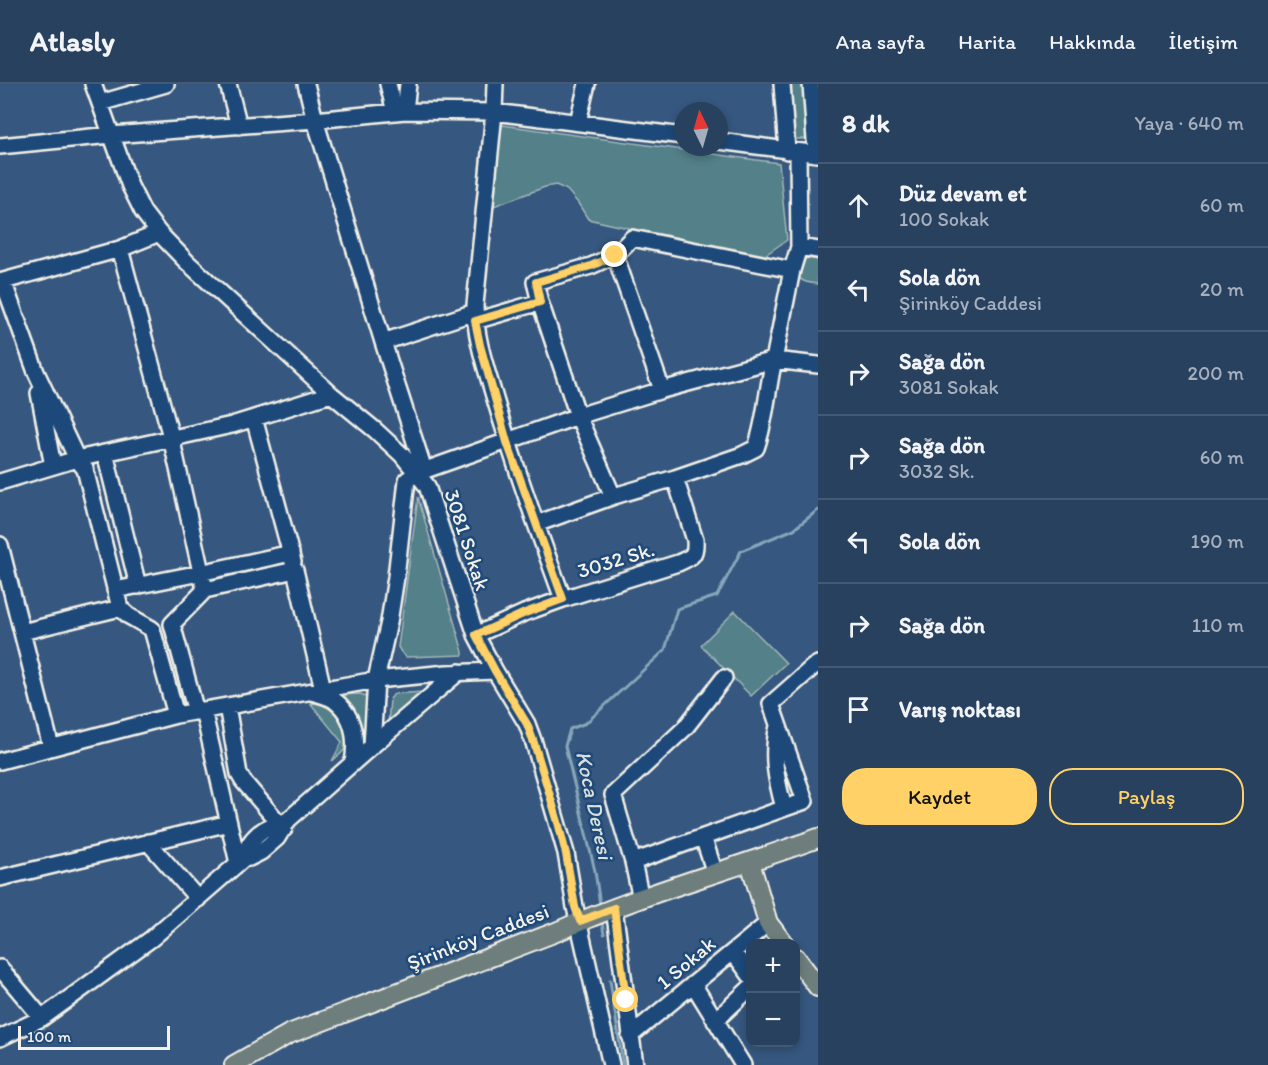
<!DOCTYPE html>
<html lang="tr">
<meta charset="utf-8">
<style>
:root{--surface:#28415f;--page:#344c68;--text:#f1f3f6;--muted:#a5afbd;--line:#445a74;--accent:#ffd166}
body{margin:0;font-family:Itim,sans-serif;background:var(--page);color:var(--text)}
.controls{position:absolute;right:18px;bottom:18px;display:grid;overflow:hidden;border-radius:12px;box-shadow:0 3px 9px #0003}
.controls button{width:54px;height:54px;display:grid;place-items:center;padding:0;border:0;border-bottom:2px solid var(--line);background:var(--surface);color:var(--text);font:30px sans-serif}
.compass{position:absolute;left:674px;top:18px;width:54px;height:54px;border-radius:50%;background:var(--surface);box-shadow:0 3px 9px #0003;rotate:355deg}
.scale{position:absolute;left:18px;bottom:15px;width:152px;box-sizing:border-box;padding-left:6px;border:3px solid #f4f1e8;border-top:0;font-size:16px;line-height:21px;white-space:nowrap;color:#f4f1e8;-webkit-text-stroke:4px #1f4a7a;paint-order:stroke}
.stop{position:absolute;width:18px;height:18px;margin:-14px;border:4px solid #ffd166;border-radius:50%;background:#fff}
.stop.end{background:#ffd166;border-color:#fff;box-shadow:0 2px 6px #0008}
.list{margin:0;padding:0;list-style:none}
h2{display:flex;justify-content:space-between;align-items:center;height:78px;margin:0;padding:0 24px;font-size:26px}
h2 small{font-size:20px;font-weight:400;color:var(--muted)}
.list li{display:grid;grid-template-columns:39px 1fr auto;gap:18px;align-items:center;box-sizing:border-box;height:84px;padding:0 24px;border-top:2px solid var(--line)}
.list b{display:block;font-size:22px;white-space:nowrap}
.list p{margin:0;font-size:20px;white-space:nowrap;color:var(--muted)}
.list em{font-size:20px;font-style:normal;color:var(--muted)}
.actions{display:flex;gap:12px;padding:18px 24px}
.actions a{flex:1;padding:14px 0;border:2px solid var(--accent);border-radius:24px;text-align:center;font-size:21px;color:var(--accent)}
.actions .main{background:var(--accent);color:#111}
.icon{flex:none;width:33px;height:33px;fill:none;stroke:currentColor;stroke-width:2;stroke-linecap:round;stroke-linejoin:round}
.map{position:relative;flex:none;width:818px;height:981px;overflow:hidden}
header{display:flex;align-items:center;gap:36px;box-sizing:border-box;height:84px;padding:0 30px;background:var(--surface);border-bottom:2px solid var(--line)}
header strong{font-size:28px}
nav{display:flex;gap:33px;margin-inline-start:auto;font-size:21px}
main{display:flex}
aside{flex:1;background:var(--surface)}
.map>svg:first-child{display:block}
</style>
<header>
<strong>Atlasly</strong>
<nav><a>Ana sayfa</a><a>Harita</a><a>Hakkında</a><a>İletişim</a></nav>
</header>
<main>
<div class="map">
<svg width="818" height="981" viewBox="0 0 818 981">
<rect width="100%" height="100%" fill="#36577f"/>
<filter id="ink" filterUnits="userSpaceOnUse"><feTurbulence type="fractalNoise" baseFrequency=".0167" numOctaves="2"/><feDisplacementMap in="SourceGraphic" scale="12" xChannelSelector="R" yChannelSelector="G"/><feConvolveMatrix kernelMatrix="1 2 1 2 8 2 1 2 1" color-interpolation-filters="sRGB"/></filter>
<g filter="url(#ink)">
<path fill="#528089" stroke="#a3b8b8" stroke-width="1.5" d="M788 0H805L808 52 807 55H793Z
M502 41 779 79 787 156 765 171 754 172 588 135 578 119 567 106 556 101 545 103 494 122V103Z
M806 174 818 176V200C810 199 802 199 797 191Z
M418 413 463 568V571L406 573 401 568 398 563Z
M735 527 786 579 751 612 701 561Z
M423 608 425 609 388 641 390 615 394 610Z
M360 610 363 611 369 617 365 658 363 657C361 631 356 629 339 611Z
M315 619C334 623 352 642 346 663 344 668 337 673 332 677L342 658 311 620Z"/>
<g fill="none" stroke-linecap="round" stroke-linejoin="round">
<path stroke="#87a7ba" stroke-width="3" d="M600 821 595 787 565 662 570 645 586 639 665 566 677 525 717 512 741 467 794 445 818 426
M602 839 604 850
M610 896 623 981"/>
<g stroke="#f4f1e8" stroke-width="20">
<path id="minor" d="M93 0 130 102 143 128 159 149 187 178 331 310 375 346 402 371 427 402 476 551 495 587 527 640 534 659 566 769 575 823 611 981
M228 0 239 42
M306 0 315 36 383 258 424 386
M388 0 395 28
M495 0 494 28 475 221C475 254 486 284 495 315 515 383 539 449 563 515
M782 0 787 67
M811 0 816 70
M100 19 166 0
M405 27 408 0
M578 38 587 0
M719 57 818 70
M0 62 111 51 315 36 405 27 494 28 683 52
M799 163 818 166
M120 165 171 353 205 506
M615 171 662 306
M3 197 36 288 77 375 85 385 120 524 22 548
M0 198 120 165 159 149
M540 218 578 332 612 410 614 412
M475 237 540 218 535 198 591 182 615 171 632 154 792 186
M383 258 475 228
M39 309 53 382
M254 334 293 478
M105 369 138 502
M0 398 77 375 232 341 331 310
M536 440 614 412 675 394 742 371 756 364C766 336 767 305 774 276L818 281
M0 461 51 663
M115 506 200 489 291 469
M120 524 129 532 152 545 176 631
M476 551 524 529 563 515 678 479C692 473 696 472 695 456L675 394
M311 608C319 610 328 612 334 616 355 632 357 656 353 679
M227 622 239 690 243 697 284 745
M203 626 238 779
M196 628 172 540 205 506 295 486 323 605
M778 642C771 671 776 695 784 724
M372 662 459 588
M0 677 176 631 376 596 447 589 495 587
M703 753 715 789
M148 758 198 815
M243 775C249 753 263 742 286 737
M633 778 805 717 771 620 813 583 818 580
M0 794 229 739
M641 815 633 778 613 711 685 644 724 594
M614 824 635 981
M733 868 750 891
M0 884 42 934
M693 900 743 981
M715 937 750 904
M630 952 768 839
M0 954 42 934 151 855 243 775 249 774 261 768 277 754 288 736 372 662 376 596 389 538 396 493 407 396 417 389 578 332 662 306 774 276 792 186 799 163 798 68"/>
</g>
<g stroke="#f4f1e8" stroke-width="22">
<path id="major" d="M750 778 768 839 784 860
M796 874 818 903
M234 981 289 950 556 848C640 810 731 786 818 754"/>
</g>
<use href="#minor" stroke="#1f4a7a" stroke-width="15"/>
<use href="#major" stroke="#6d7e7c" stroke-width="18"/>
</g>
</g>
<g fill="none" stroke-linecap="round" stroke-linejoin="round" filter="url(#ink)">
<path stroke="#ffd166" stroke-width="8" d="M615 171 591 182 536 198 540 218 475 237 480 261 507 358 563 515 525 529 476 551 495 587 527 640 534 659 558 738 566 770 575 823 580 837 614 824 626 916"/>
</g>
<g text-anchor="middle" stroke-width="5" stroke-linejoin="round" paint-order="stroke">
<g font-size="21" fill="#f4f1e8" stroke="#1f4a7a">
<text transform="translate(467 456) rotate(72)" y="7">3081 Sokak</text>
<text transform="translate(616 476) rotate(-17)" y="7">3032 Sk.</text>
<text transform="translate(478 853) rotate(-21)" y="7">Şirinköy Caddesi</text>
<text transform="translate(686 879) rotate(-40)" y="7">1 Sokak</text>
</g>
<g font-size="22" font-style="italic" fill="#d9dfdc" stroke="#1f4a7a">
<text transform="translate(595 721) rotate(78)" y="8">Koca Deresi</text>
</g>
</g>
</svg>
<div class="controls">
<button>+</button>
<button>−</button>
</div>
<svg class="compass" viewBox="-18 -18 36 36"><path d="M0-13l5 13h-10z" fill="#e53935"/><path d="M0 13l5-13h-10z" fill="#a5afbd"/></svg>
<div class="scale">100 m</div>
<div class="stop" style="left:626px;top:916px"></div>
<div class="stop end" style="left:615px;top:171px"></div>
</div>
<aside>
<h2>8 dk<small>Yaya · 640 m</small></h2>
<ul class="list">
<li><svg class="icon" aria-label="ahead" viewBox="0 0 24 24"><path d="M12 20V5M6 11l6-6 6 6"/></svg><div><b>Düz devam et</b><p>100 Sokak</p></div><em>60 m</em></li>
<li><svg class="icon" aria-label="left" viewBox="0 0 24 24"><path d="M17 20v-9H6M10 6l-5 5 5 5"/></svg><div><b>Sola dön</b><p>Şirinköy Caddesi</p></div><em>20 m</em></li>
<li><svg class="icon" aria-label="right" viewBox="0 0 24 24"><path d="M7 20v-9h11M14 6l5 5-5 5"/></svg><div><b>Sağa dön</b><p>3081 Sokak</p></div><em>200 m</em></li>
<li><svg class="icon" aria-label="right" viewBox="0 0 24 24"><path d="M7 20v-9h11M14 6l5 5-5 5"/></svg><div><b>Sağa dön</b><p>3032 Sk.</p></div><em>60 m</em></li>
<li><svg class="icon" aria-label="left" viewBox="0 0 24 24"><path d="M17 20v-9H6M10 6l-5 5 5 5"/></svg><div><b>Sola dön</b></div><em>190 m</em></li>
<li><svg class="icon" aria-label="right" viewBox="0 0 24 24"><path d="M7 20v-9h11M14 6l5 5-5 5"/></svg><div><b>Sağa dön</b></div><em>110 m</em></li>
<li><svg class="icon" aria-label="arrive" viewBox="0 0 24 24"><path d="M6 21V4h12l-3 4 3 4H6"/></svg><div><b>Varış noktası</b></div></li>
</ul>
<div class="actions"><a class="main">Kaydet</a><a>Paylaş</a></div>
</aside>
</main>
